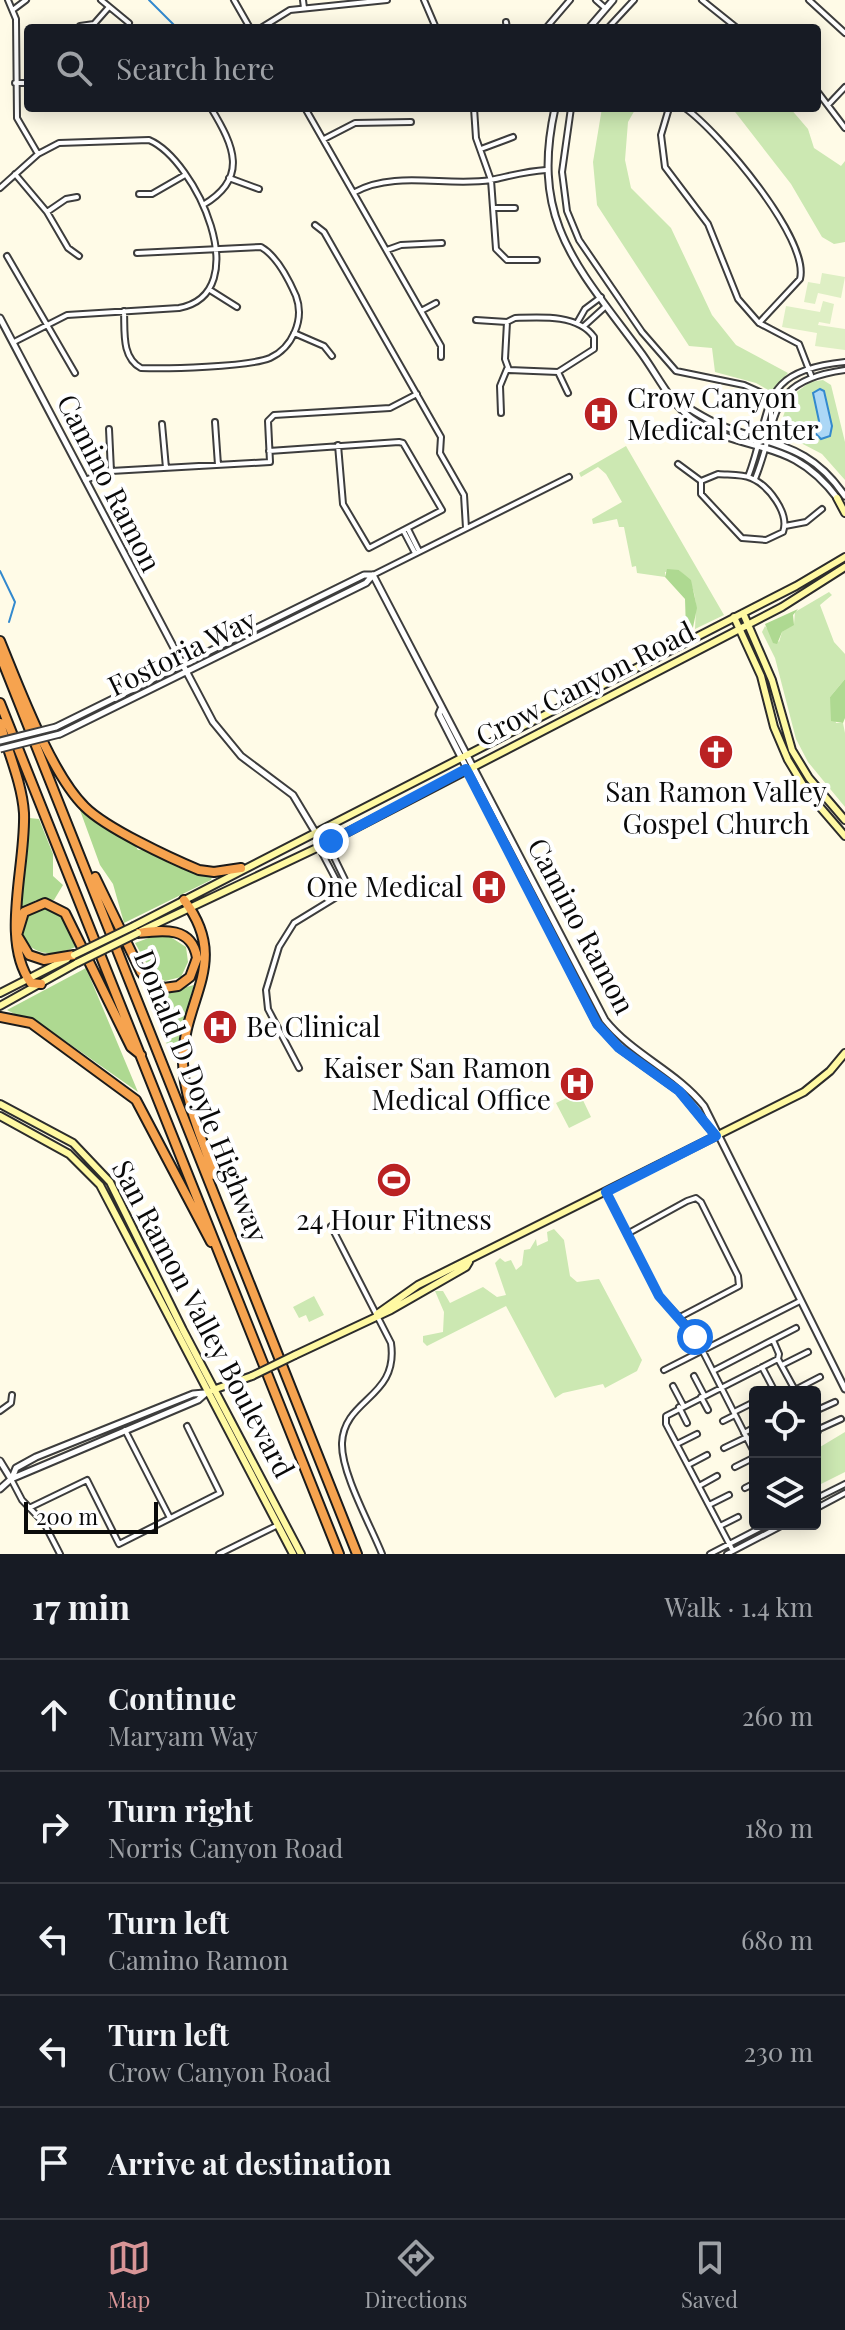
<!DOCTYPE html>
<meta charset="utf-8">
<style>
:root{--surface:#171b24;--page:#20242c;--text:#f1f3f6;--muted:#9ea1a6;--line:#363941;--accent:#d89597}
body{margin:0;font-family:"Playfair Display",serif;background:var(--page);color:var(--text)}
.controls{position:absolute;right:24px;bottom:24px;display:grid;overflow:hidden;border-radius:8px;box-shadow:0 4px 20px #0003}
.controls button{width:72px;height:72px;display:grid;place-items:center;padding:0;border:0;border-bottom:2px solid var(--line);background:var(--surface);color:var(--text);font:40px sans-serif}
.scale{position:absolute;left:24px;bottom:20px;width:134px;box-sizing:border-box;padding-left:8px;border:4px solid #0a0a0a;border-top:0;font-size:22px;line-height:28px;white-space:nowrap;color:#0a0a0a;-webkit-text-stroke:6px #fff;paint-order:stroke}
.stop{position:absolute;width:24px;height:24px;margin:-18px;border:6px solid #1a73e8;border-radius:50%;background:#fff}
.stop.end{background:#1a73e8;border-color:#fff;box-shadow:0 2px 8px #0008}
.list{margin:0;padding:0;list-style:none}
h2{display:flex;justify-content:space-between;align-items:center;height:104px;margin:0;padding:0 32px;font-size:34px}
h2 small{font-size:26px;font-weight:400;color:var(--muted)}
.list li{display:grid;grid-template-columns:52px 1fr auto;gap:24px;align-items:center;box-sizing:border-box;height:112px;padding:0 32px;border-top:2px solid var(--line)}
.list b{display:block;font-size:30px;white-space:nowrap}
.list p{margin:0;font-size:26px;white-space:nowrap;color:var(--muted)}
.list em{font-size:26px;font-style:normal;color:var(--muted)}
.icon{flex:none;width:44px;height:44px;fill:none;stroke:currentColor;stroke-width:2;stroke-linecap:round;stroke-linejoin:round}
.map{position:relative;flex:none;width:845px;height:1554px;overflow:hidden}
.search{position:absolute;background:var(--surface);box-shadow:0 4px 20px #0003;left:24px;right:24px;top:24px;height:88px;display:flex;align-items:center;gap:20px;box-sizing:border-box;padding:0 28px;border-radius:8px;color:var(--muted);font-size:30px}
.sheet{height:664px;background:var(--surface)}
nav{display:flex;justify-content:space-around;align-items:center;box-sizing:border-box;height:112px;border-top:2px solid var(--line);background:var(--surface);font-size:22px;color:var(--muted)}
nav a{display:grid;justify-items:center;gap:4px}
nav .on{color:var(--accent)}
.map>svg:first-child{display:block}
</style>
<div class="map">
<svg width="845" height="1554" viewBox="0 0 845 1554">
<rect width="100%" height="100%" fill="#fffbe7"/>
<path fill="#cce8b2" d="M602 108H636L628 122 625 160 631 188 671 228 712 315 736 345 788 373 772 392 756 383 715 372 712 348 689 346 597 205 593 162Z
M732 108H790L808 129 814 148 841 166 845 161V242L834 244 822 237 791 184Z
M823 380 831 385 845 442V480L822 454 778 431 790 397 810 382Z
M626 446 724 615 695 629C696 605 699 587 679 570L665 572V577L637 573 636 566 632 567 624 527H619L617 519 593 524 592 519 622 502 606 474 598 467 581 477 579 473Z
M829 592 832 595 820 605 834 642 845 654V679L830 697 836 723H843L845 733V807L808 762 796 739 775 658 762 632 765 626 779 642 782 632 794 624 795 612Z
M575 1094 577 1098 581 1096 591 1117 569 1128 556 1103Z
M554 1229 564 1240 570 1276 577 1282 599 1279 642 1360 637 1371 605 1388 603 1384 563 1393 555 1398 506 1306 427 1346 423 1342V1336L443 1332 444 1312 435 1291H443L450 1303 483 1287 497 1297 506 1295 495 1263 500 1258 505 1262 511 1260 516 1270 522 1265 524 1250 530 1249 536 1239 537 1246 548 1241 547 1232Z
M314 1296 324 1315 309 1322 306 1315 299 1318 293 1307Z
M845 1432V1472L815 1487V1450Z"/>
<path fill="#aed991" d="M667 569 679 570 691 580 697 608 692 632 686 630 685 599 665 577Z
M798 609 793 615 794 625 782 632 777 644 773 643 765 624Z
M845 679V718L843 723 831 721 830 697Z
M77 802 132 841 138 850 148 849 213 874 211 880 124 923 113 884 100 865Z
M29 818 39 819 53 854V876L63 885 54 900H36L20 910 21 873Z
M47 908 64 917 78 946C53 957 29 958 21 929 27 915 32 911 47 908Z
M154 936H169L186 947 188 962 181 977 165 981 152 973 135 943Z
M86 968 138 1092 64 1040 7 1010Z
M143 982 171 991 194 985 173 1060Z"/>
<path fill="#deefc4" d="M822 273 845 277 841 298 818 293 815 304 804 302 808 282 820 284Z
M823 301 834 304 830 324 819 322 818 325 845 329V350L815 346 817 333 782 327 786 306 820 312Z"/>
<path fill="#acd7f6" stroke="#3389ce" stroke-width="2" d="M820 389 824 391 832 426 830 436 821 439 813 431 819 421 813 393Z"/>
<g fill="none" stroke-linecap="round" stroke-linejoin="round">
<path stroke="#3389ce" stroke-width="2" d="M149 0 177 28
M0 571 15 602 9 622"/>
<g stroke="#3d3d3d" stroke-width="8">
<path id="minor" d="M8 0 16 19 17 118 38 154
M101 0 129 23
M234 0 250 28
M303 0 304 8
M424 0 436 28
M596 0 605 8
M702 0 737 28
M809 0 845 33
M14 9 26 0
M506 22 507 28
M80 26 94 24 109 7
M261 28 290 10 387 0
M546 28 570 0
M608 28 634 0
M15 83H28
M817 91 845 128
M828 105 845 87
M305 108 441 346V357
M474 108 476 138 491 180 496 249 507 260H537
M571 108 562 172 567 211 579 240 642 332 676 371 744 385 780 401
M669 108 661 135 665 167 708 224 738 299 759 323 799 344 811 375
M685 108C718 131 810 239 800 279L759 323
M324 139 355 123 411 122
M481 149 513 137
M15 174 47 212 68 248 79 256
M229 178 259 189
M0 188 38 154 59 143 149 140C196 160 257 293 179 308L67 315 14 342
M355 192C394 170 448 187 491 180 510 176 526 171 546 170
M139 194H152L185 175
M203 205C249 178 234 146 211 108
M493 208H515
M47 212 66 199 77 197
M315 225 324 232 441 437 440 453 464 495 466 528
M387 250 401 245 442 243
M7 256 75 373
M210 290 237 307
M124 311C125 331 121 357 141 368 166 369 248 367 270 358 292 348 305 320 296 296 289 280 277 256 261 247L137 253
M421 311 436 303
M515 318C540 317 578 314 594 337V349L558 372 509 370 505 359 507 322Z
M476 320 507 322
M577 323 585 309 601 297
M584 326 606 306
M294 333 324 346 332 356
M558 372 568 393
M501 413 500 386 507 369
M215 422 218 465
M162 424 166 468
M771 427V409L778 398
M109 429 111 471
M269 451 399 442 403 443 442 510 369 548 343 504 338 445
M678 464 701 481
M718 474C728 475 742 474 751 478 768 485 790 513 783 532L766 540 742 538 701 494V481Z
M748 477C774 409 755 371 845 362
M755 479C780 417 765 381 845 370
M85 480 111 471 270 462 268 421 274 415 390 408 417 394
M785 526 806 522 822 509
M408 529 419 551
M404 532 415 553
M373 575 569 477
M323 845 330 849 350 890
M299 1068 268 1009 266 990 279 947 294 923 343 893 322 853 323 845
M606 1192 659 1296 693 1332 755 1454
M331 1226 391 1343C399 1398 344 1398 342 1443 341 1473 371 1526 382 1554
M627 1234 687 1201 696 1198 701 1202 738 1276 739 1286 680 1317
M773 1340 779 1354 778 1359
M782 1365 808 1352
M762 1367 773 1388
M664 1370 800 1301
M713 1371 796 1328
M694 1376 704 1395
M673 1386 683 1405
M795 1390 820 1377
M701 1397 708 1410
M679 1407 687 1423
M0 1411 11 1403 12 1395
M815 1411 835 1402
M734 1412 754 1402
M723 1421 735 1415
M815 1423 819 1429 815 1438
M819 1429 841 1419
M125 1430 170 1518
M744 1433 755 1427
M677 1444 697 1434
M724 1448 747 1437
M688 1465 707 1455
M735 1467 755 1457
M11 1479 22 1500 44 1523 60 1554
M699 1486 717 1476
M745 1488 755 1483
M815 1499 845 1484
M709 1505 729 1495
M29 1508 87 1480 119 1544 220 1493 187 1426
M815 1509 845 1493
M720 1526 738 1517
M733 1551 666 1424V1416L778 1359 796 1392
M219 1554 278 1525
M710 1554 768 1524
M727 1554 785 1524"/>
</g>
<g stroke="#3d3d3d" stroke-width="9">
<path id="tertiary" d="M589 28 613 0
M555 108C530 220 576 265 639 350 656 372 669 402 691 418 745 457 789 433 838 499
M0 318 213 722 241 756 293 795 323 845
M676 400C692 410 708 421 725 427 778 447 810 445 845 496
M373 575 605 1020C633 1055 676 1071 704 1106L845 1389
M441 709 439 714 597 1024 619 1048 679 1091 715 1135
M56 727 364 575H372
M60 734 366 583 373 575
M0 1461 11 1479
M12 1478 16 1468 36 1457 193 1394 204 1393
M0 1489 11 1479 198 1400 206 1393"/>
</g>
<g stroke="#2c2c2c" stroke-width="10">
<path id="secondary" d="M837 498 845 513
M743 613 772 680 792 750 809 778 845 820
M734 617 761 676 774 727 788 760 808 793 845 836
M134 926 796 586 845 557
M141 931 323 845 782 607 845 567
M0 993 67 959
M0 1006 77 963
M0 1104 73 1143 110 1182 183 1330 301 1554
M0 1116 69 1154 100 1185 293 1554
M377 1314 418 1285 804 1092 830 1071 845 1053
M295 1355 391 1310 466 1267 469 1262
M213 1390 252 1376"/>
</g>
<g stroke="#1b1b1b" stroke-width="12">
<path id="motorway" d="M0 641C19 687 51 774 85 807 106 828 170 858 199 870L214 872 241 868
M0 655 357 1554
M0 703 339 1554
M0 723C8 752 22 783 24 813 26 866 0 941 31 983L41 984
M95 877 141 972 150 983 164 988 178 986 190 977 197 958C192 926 163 930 138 933
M184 900C232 963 182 999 183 1063 184 1100 203 1140 214 1175
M74 955 44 960 29 955 17 935 24 912 45 903 65 913 131 1047 141 1055
M0 1017 31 1023 136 1100 211 1242"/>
</g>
<use href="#minor" stroke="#fff" stroke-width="4"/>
<use href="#tertiary" stroke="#fff" stroke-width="5"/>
<use href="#secondary" stroke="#fff9a2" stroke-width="6"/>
<use href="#motorway" stroke="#f6a34f" stroke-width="8"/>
<g stroke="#3d3d3d" stroke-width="9" stroke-linecap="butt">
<path id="tertiary-bridge" d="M0 741 56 727
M0 749 60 734"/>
</g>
<g stroke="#2c2c2c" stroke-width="10" stroke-linecap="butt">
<path id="secondary-bridge" d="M74 955 134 926
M77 963 138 933
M252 1376 295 1355"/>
</g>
<use href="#tertiary-bridge" stroke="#fff" stroke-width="5"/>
<use href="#secondary-bridge" stroke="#fff9a2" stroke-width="6"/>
</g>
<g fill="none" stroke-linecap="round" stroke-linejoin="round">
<path stroke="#1a73e8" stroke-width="10" d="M331 841 466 769 597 1024 619 1048 679 1091 716 1136 606 1192 659 1296 695 1337"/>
</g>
<defs>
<g id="hospital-disc" transform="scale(1.8)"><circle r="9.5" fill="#ba2223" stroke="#fff"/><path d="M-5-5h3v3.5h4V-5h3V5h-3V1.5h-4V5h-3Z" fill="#fff"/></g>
<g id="church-disc" transform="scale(1.8)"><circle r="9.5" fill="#ba2223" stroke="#fff"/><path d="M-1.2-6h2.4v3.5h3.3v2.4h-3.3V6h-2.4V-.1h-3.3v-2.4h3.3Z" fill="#fff"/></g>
<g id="stadium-disc" transform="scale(1.8)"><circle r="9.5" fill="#ba2223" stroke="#fff"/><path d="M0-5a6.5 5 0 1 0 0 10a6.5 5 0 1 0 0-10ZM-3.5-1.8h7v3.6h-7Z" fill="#fff"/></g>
</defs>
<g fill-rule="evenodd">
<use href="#hospital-disc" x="601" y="414"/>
<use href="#church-disc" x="716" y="752"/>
<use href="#hospital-disc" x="489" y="887"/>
<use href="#hospital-disc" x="220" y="1027"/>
<use href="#hospital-disc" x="577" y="1084"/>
<use href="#stadium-disc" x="394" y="1180"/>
</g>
<g text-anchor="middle" stroke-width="8" stroke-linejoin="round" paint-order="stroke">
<g font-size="28" fill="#0a0a0a" stroke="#fff" text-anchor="start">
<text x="627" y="408">Crow Canyon<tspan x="627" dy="32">Medical Center</tspan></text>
<text x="716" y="802" text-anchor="middle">San Ramon Valley<tspan x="716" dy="32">Gospel Church</tspan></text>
<text x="463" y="897" text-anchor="end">One Medical</text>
<text x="246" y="1037">Be Clinical</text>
<text x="551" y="1078" text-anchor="end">Kaiser San Ramon<tspan x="551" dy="32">Medical Office</tspan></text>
<text x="394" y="1230" text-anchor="middle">24 Hour Fitness</text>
</g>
<g font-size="28" fill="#0a0a0a" stroke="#fff">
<text transform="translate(109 483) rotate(63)" y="10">Camino Ramon</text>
<text transform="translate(182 653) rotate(-26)" y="10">Fostoria Way</text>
<text transform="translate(585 684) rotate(-27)" y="10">Crow Canyon Road</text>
<text transform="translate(581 926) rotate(62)" y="10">Camino Ramon</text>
<text transform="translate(201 1096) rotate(68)" y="10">Donald D Doyle Highway</text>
<text transform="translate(203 1319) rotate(62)" y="10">San Ramon Valley Boulevard</text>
</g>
</g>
</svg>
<div class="controls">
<button><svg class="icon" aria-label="locate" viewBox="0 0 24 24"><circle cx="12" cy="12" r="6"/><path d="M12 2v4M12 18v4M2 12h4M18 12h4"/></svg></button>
<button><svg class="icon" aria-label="layers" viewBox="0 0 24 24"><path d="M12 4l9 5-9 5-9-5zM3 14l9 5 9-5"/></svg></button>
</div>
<div class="scale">200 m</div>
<div class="stop" style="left:695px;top:1337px"></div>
<div class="stop end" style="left:331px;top:841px"></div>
<div class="search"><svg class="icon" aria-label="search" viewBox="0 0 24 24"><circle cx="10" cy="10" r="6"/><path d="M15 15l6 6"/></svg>Search here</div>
</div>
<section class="sheet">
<h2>17 min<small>Walk · 1.4 km</small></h2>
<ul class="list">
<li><svg class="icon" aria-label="ahead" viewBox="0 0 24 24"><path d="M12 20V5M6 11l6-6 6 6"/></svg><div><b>Continue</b><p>Maryam Way</p></div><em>260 m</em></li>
<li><svg class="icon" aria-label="right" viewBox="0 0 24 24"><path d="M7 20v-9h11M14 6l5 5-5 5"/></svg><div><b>Turn right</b><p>Norris Canyon Road</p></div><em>180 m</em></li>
<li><svg class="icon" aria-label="left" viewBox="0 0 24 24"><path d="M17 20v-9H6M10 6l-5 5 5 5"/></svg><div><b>Turn left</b><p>Camino Ramon</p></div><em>680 m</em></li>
<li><svg class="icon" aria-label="left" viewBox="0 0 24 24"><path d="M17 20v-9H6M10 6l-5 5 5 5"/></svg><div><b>Turn left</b><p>Crow Canyon Road</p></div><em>230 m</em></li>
<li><svg class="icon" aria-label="arrive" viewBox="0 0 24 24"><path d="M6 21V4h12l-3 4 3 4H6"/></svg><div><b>Arrive at destination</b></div></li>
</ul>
</section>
<nav>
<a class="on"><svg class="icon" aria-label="map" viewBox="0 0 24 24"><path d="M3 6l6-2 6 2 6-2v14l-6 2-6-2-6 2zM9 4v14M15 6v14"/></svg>Map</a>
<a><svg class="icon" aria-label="directions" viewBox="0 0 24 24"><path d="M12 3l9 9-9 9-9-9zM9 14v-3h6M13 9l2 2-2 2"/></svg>Directions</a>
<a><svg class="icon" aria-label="saved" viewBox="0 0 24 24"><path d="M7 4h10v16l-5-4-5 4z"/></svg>Saved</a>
</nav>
